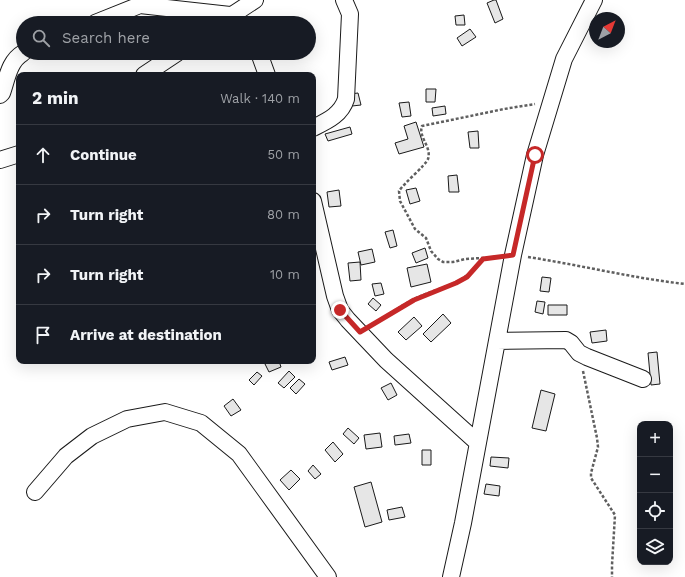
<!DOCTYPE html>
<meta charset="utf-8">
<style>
:root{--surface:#171b24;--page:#20242c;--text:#f1f3f6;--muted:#9ea1a6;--line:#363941}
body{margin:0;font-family:"Work Sans",sans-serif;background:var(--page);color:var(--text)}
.controls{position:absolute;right:12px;bottom:12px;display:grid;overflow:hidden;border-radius:8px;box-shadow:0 4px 16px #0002}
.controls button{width:36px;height:36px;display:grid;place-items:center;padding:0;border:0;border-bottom:1px solid var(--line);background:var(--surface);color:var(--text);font:20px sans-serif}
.compass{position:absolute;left:589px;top:12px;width:36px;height:36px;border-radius:50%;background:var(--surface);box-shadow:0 4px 16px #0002;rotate:42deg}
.stop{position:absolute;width:12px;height:12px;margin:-9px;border:3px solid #c62828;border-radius:50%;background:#fff}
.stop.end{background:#c62828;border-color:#fff;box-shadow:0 1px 4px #0008}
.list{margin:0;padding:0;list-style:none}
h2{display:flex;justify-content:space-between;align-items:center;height:52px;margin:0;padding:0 16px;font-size:17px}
h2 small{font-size:13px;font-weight:400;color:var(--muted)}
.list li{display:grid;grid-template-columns:26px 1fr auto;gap:12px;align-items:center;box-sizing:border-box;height:60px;padding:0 16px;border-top:1px solid var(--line)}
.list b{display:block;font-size:15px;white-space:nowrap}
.list em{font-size:13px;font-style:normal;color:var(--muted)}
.icon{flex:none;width:22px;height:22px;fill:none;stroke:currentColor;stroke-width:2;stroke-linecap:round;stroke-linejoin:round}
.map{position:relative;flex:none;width:685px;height:577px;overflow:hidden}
.search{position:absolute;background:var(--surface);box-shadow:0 4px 16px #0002;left:16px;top:16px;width:300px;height:44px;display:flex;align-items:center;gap:10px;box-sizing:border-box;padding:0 14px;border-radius:22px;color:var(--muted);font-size:15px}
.panel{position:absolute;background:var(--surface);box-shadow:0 4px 16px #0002;left:16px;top:72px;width:300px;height:292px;border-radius:8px}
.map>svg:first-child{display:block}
</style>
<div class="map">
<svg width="685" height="577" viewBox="0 0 685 577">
<rect width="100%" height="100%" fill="#fff"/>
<path fill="#e6e6e6" stroke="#1a1a1a" d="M494 0H496L503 19 495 23 487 3Z
M464 15 465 25H456L455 16Z
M470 29 476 37 462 46 457 38Z
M426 89H436L435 102H426Z
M358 93 361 105 352 106 350 94Z
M409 102 411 116 402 117 399 103Z
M445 106 446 114 433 116 432 108Z
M416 122 424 147 399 154 395 143 408 139 404 126Z
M350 127 352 134 328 141 325 134Z
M478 131 479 148H470L468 132Z
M457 175 459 192H449L448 176Z
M416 188 420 201 410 204 406 190Z
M339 190 341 206 329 207 327 192Z
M393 230 397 246 390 248 385 232Z
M425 248 428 258 416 263 412 253Z
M372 249 375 262 361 265 358 252Z
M360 262 361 280 350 281 348 263Z
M427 264 431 282 411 287 407 268Z
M542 277 551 278 549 292 540 291Z
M381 283 384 294 375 296 372 284Z
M373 298 381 305 376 311 368 304Z
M537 301 545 302 543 314 535 312Z
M548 305H567V315H548Z
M443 314 451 323 431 342 423 334Z
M414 317 422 326 406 340 398 332Z
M606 330 607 341 592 343 590 332Z
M657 352 660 384 651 385 648 353Z
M345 357 348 365 332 370 329 362Z
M272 361H279L281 367 269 372 265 364Z
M289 371 295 377 284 388 278 383Z
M257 372 262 376 254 385 249 380Z
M299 379 305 384 296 394 290 388Z
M391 383 397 395 388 400 381 388Z
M541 390 555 394 546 431 532 428Z
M233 399 241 410 231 416 224 406Z
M348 428 359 438 354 444 343 434Z
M380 433 382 447 366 449 364 435Z
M409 434 411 443 395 445 394 436Z
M333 442 343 454 335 462 325 450Z
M422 450H431V465H422Z
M491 457 509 458 508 468 490 466Z
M313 465 321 474 315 479 308 471Z
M291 470 300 479 289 490 280 480Z
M371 482 382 522 365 527 354 487Z
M486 484 500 486 499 496 484 494Z
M402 507 405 517 389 520 387 510Z"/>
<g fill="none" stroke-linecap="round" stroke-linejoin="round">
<g stroke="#1a1a1a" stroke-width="18">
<path id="minor" d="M223 21 255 0
M95 23 140 5 230 15 238 23
M259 53 267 75
M144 75 177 53
M0 95 2 93C7 79 9 61 23 53
M313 128C327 121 341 115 346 99L350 14 344 0
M0 160 19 154
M313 201 335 296 340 310 348 320 386 360 478 443
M497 341 566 340 571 343 579 353 587 357 643 379
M35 492 66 456 92 436 127 419 165 412 201 423 239 454 328 577
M451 577 463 523 513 255 535 155 564 59 594 0"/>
</g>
<path stroke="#5f5f5f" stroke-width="2.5" stroke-dasharray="3 2" stroke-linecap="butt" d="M499 257 465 259 453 262H443L438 259 431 251 426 238 415 229 400 201 399 191C404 183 426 165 428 159 432 147 418 137 422 126L504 109 535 104
M528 257C580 265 632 278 685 284
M372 325C386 317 400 306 414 299 444 285 461 287 483 259
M583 371 597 438 598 447 591 473V478L615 515 612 565V577"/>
<use href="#minor" stroke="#fff" stroke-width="16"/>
</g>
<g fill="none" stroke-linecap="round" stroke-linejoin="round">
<path stroke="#c62828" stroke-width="5" d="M340 310 360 332 414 300 456 283 467 277 483 259 513 255 535 155"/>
</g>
</svg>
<div class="controls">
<button>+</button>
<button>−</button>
<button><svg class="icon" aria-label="locate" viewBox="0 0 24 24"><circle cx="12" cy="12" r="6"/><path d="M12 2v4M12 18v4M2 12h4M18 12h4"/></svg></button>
<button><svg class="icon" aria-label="layers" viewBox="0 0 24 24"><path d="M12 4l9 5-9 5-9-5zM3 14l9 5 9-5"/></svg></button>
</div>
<svg class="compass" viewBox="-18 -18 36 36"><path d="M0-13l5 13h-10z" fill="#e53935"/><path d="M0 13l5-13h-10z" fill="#9ea1a6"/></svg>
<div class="stop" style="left:535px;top:155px"></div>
<div class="stop end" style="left:340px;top:310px"></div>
<div class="search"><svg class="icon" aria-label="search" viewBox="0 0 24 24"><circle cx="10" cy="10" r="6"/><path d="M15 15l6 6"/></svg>Search here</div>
<section class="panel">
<h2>2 min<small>Walk · 140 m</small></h2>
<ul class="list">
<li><svg class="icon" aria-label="ahead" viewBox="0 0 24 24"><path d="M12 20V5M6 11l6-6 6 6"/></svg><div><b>Continue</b></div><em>50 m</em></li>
<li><svg class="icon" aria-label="right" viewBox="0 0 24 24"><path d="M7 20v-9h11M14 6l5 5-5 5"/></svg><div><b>Turn right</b></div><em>80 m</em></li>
<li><svg class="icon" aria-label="right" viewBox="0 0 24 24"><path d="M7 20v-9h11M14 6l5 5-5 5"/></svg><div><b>Turn right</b></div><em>10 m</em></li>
<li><svg class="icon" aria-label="arrive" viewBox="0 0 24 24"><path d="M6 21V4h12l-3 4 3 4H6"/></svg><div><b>Arrive at destination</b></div></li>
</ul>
</section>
</div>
